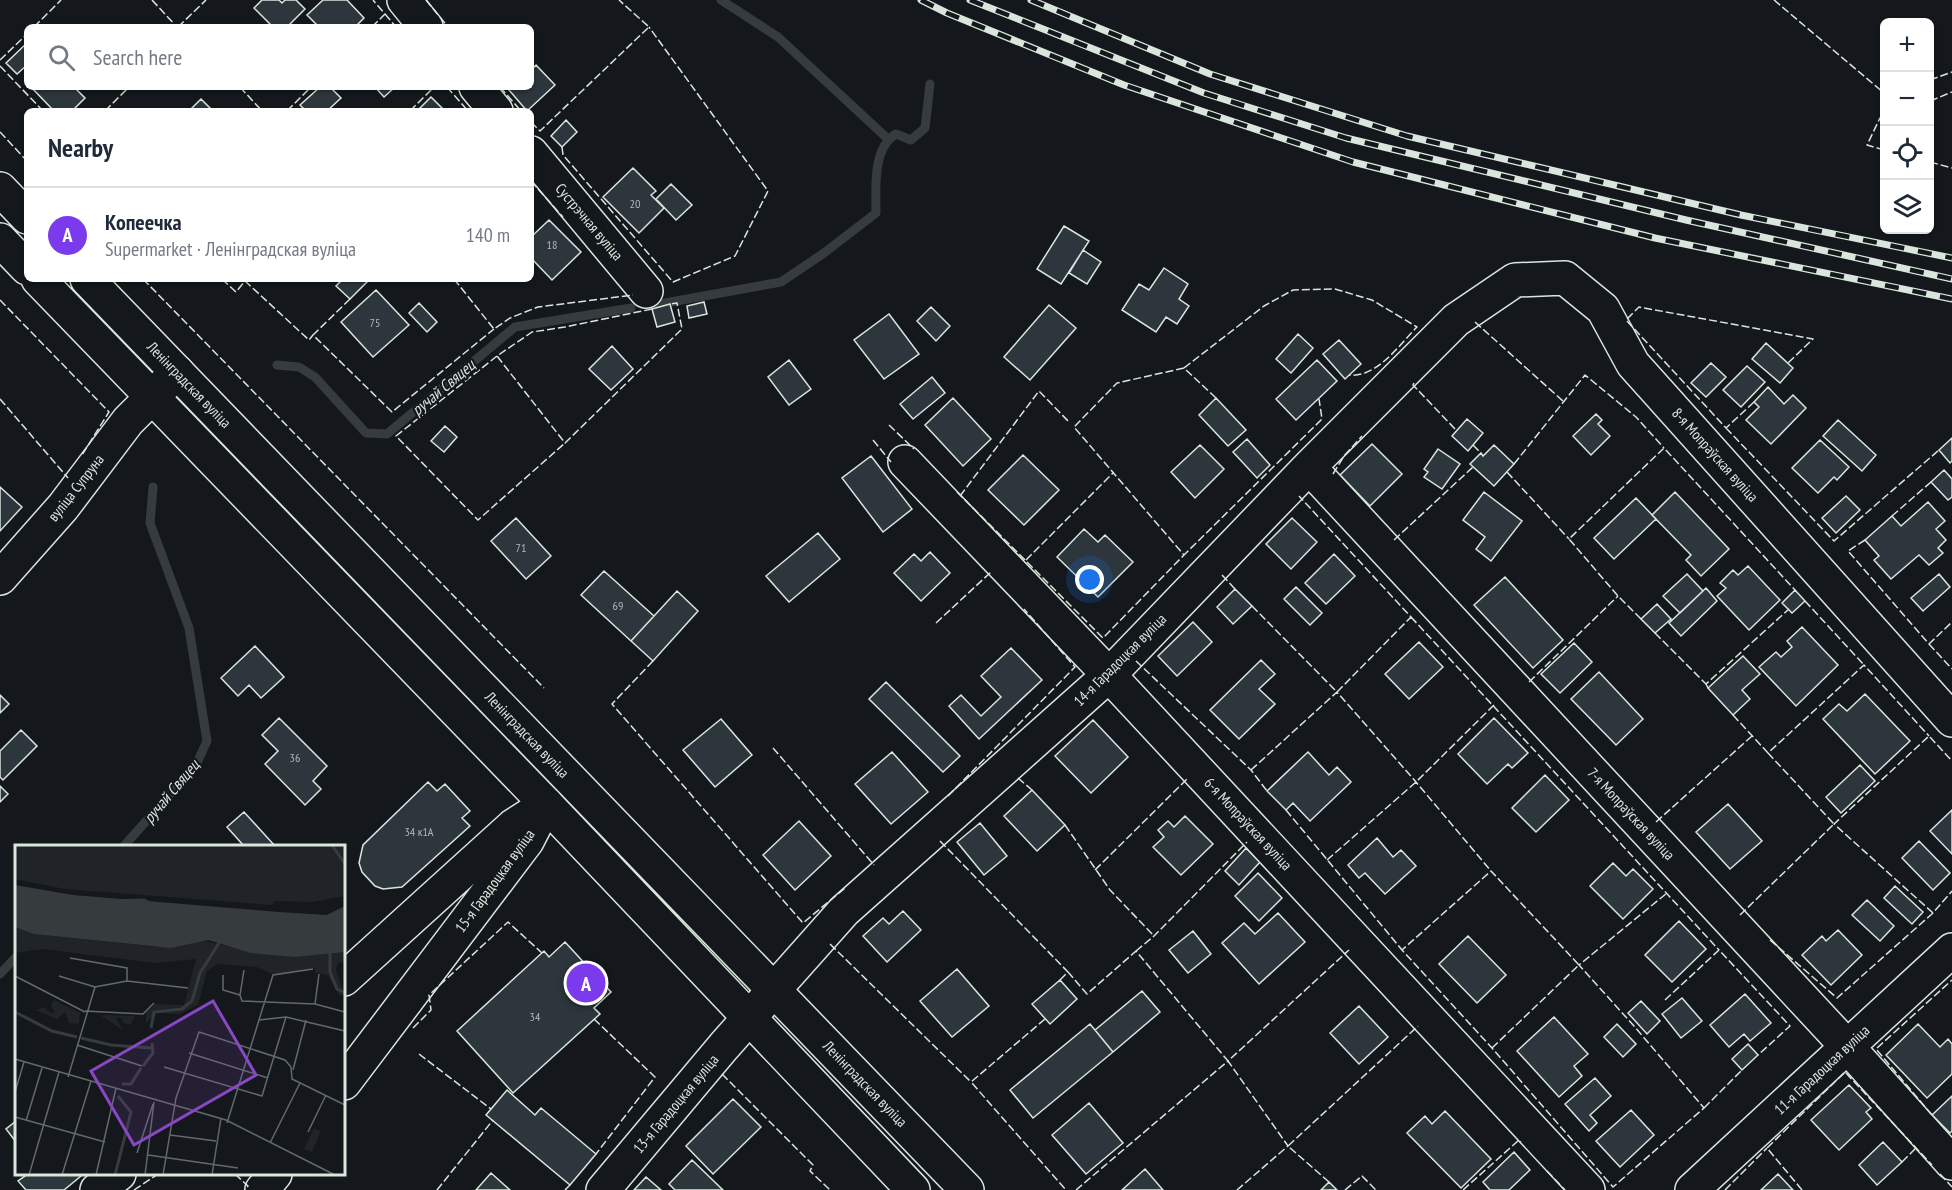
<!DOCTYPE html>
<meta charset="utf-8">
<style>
:root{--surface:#fff;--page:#f6f6f7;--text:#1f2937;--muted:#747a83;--line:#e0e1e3;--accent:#7c3aed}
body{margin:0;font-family:"PT Sans Narrow",sans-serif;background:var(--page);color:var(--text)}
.controls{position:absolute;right:18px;top:18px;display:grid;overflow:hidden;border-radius:9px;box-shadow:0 2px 4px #0004}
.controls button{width:54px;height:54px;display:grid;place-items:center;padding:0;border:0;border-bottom:2px solid var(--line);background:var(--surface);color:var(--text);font:30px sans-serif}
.you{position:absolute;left:1090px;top:580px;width:21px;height:21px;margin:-15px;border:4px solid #fff;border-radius:50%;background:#1a73e8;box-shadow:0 0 0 9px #1a73e833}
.badge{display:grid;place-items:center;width:39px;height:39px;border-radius:50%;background:var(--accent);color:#fff;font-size:20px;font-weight:700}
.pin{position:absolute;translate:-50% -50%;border:3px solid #fff;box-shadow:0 2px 6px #0006}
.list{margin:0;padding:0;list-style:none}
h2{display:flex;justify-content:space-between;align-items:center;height:78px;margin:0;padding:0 24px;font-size:26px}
h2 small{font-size:20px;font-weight:400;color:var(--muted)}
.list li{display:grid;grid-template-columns:39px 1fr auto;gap:18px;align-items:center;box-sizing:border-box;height:96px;padding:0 24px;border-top:2px solid var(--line)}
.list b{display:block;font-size:22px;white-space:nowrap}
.list p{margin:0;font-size:20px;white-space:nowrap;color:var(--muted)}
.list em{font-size:20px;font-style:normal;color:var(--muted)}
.icon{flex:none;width:33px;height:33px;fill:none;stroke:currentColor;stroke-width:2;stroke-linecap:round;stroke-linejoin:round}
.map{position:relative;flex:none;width:1952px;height:1190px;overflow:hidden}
.search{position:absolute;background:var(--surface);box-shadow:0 2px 4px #0004;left:24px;top:24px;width:510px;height:66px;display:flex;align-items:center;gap:15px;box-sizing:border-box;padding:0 21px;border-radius:9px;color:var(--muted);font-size:22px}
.panel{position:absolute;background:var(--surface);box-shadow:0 2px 4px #0004;left:24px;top:108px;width:510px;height:174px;border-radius:9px}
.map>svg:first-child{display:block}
</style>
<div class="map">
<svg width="1952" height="1190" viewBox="0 0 1952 1190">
<rect width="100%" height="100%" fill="#14181c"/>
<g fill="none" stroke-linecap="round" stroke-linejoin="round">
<path stroke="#363b3e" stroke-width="9" d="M721 0 778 37 888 139
M654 305 781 282 824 253 876 213C876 189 872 148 896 134L911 140 925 128 930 84
M277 365 299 367 315 377 366 433 387 434 515 327 631 308
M124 846 196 765 207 741 189 628 150 523 153 487
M0 974 16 957"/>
</g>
<path fill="#2c363c" stroke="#d8e6dc" stroke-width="1.5" d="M262 0H279L282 3 285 0H296L305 9 287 27H273L254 8Z
M323 0H347L364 18 355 27H319L307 15Z
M27 43V65L17 74 6 63Z
M536 65 555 85 527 111 509 90 512 87H531V70Z
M31 87H74L85 98 72 111H54Z
M320 87H330L341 98 327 111H306L300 105Z
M375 87H395L384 97Z
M431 97 445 111H417Z
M201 99 213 111H189Z
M566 120 577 132 562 147 551 136Z
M633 168 656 191 651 195 664 208 639 233 603 197Z
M671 184 692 205 676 220 656 199Z
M549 220 581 252 552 280 531 258V237Z
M1064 226 1089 241 1061 284 1037 269Z
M1083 250 1101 262 1087 284 1069 273Z
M1164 268 1188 284 1179 299 1189 306 1177 324 1166 317 1156 332 1122 310 1139 284 1149 290Z
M343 279H370L350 299 336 286Z
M376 290 409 325 373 357 341 322Z
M704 302 707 314 689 318 687 306Z
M419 303 437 322 427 332 409 313Z
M670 304 675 322 657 327 652 309Z
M1049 305 1076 328 1030 380 1004 357Z
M931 307 950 326 936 341 917 321Z
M889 314 919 354 884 379 854 340Z
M1298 334 1313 348 1291 373 1276 359Z
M1339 340 1361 364 1345 379 1323 354Z
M1766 343 1793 368 1780 383 1752 359Z
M612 346 633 369 611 390 589 369Z
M789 360 811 389 789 405 768 377Z
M1317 360 1337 381 1296 420 1276 399Z
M1711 363 1726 377 1706 397 1691 383Z
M1747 366 1765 382 1741 407 1723 390Z
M932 377 945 393 913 419 900 404Z
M1768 387 1784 404 1793 395 1806 408 1771 444 1746 420 1759 407 1754 402Z
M953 398 991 439 963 466 925 425Z
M1216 398 1246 430 1228 446 1199 415Z
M1596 414 1602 420 1598 424 1610 436 1591 455 1573 436Z
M1467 419 1483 433 1468 451 1452 436Z
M1838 420 1876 455 1862 471 1823 436Z
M445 426 457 437 444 452 431 441Z
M1952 438V461L1950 463 1939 450Z
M1247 439 1270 465 1257 478 1233 452Z
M1820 440 1849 467 1837 480 1834 477 1818 493 1792 468Z
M1372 444 1402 474 1370 506 1340 475Z
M1200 445 1224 469 1195 498 1171 472Z
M1494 445 1514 464 1494 486 1470 464 1481 453 1483 456Z
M1438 449 1460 464 1442 489 1424 477 1428 472 1424 469Z
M1023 455 1059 490 1024 525 988 490Z
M871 456 912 509 883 532 842 478Z
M1944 470 1952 479V497L1948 500 1931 482Z
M0 487 22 507 0 531Z
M1484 492 1522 521 1491 561 1476 549 1485 537 1463 520Z
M1675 492 1729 549 1701 576 1686 560 1691 555 1652 515Z
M1846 496 1860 510 1836 533 1822 518Z
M1636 498 1656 519 1614 559 1594 538Z
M1928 502 1945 521 1936 529 1946 540 1938 548 1943 553 1929 565 1919 555 1891 579 1874 560 1879 556 1865 540 1892 516 1901 526Z
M516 518 551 556 526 579 491 541Z
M1292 518 1317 542 1291 569 1266 544Z
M1084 529 1098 542 1105 535 1133 562 1098 597 1057 557Z
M818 533 840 559 789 602 766 576Z
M930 552 950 573 921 601 894 573 914 554 921 561Z
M1334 554 1355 576 1326 604 1305 583Z
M1748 566 1780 600 1749 630 1717 596 1726 588 1720 583 1733 570 1738 575Z
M604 571 654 616 631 641 581 595Z
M1687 574 1703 591 1680 613 1663 596Z
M1939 574 1950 587 1923 611 1911 598Z
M1505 577 1563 640 1533 668 1474 605Z
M1296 587 1322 613 1310 625 1284 599Z
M1706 588 1717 601 1681 636 1669 623Z
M1235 589 1252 606 1233 624 1217 607Z
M1795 590 1805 601 1792 613 1782 603Z
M677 591 698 611 653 661 631 641Z
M1657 604 1671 619 1655 633 1641 619Z
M1193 622 1212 642 1177 676 1158 656Z
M1802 627 1838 665 1796 706 1759 667 1776 652 1781 657 1792 647 1787 641Z
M1419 642 1443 667 1409 699 1385 674Z
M1574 643 1592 662 1560 693 1541 674Z
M255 646 284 677 261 698 249 685 238 696 221 678Z
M1011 648 1042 680 979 739 949 706 961 695 981 716 1001 697 981 676Z
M1743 656 1760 674 1742 690 1750 699 1733 715 1708 688Z
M1261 660 1275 674 1259 689 1275 704 1239 739 1210 710Z
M1599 672 1643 719 1616 745 1571 699Z
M886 682 960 756 943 772 869 699Z
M1865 694 1910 741 1875 774 1823 719 1839 704 1847 711Z
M0 695 9 704 0 713Z
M279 718 327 766 313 781 321 789 305 805 265 764 278 751 262 735Z
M1494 718 1528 753 1512 768 1508 764 1487 784 1458 754Z
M721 719 752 755 715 787 683 750Z
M1093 720 1128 757 1091 793 1055 756Z
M21 730 37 746 3 780 0 777V751Z
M892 752 928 792 891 824 855 784Z
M1308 752 1329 775 1337 767 1351 782 1310 821 1293 803 1286 810 1267 791Z
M1860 765 1875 781 1841 813 1826 797Z
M1545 775 1569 800 1536 832 1512 808Z
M428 782 437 791 445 784 470 811 462 818 470 826 402 887 383 889 375 886 362 872 359 863 363 845Z
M0 786 8 794 0 802Z
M1032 790 1065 825 1037 851 1004 816Z
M1728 804 1762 841 1730 869 1696 832Z
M1952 810V854L1930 831Z
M244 812 275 846H244L227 827Z
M1185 816 1213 844 1181 875 1153 847 1164 837 1158 830 1168 821 1174 827Z
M799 821 831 856 795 890 763 855Z
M980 823 1007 856 984 875 957 842Z
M1377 838 1393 857 1401 850 1416 866 1385 894 1365 873 1359 878 1348 865Z
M1919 841 1950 873 1933 890 1902 858Z
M1246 848 1260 862 1239 885 1225 871Z
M1613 863 1626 876 1633 869 1653 889 1623 919 1590 886Z
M1258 873 1282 898 1259 921 1235 896Z
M1895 886 1923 912 1912 924 1884 898Z
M1867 900 1894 926 1880 941 1852 915Z
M903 911 921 930 887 962 863 936 883 918 889 924Z
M1278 913 1305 942 1259 984 1222 943 1244 923 1255 934Z
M1679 921 1706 949 1672 982 1645 955Z
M1838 930 1862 955 1831 985 1802 955 1822 936 1826 941Z
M1193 931 1211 954 1188 973 1169 950Z
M1468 936 1506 975 1477 1003 1439 964Z
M565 942 611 992 594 1008 600 1014 513 1093 457 1031 544 951 549 957Z
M957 969 989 1006 952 1037 920 1001Z
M1060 980 1077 999 1050 1024 1032 1004Z
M1142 991 1160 1012 1113 1052 1095 1030Z
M1745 994 1771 1023 1750 1041 1744 1034 1729 1047 1710 1025Z
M1682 998 1702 1021 1681 1038 1662 1014Z
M1641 1001 1660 1021 1647 1034 1628 1013Z
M1359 1006 1388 1037 1359 1064 1330 1033Z
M1554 1017 1588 1054 1574 1066 1582 1076 1559 1097 1517 1051Z
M1090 1024 1113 1052 1033 1118 1010 1090Z
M1617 1024 1636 1044 1623 1057 1604 1037Z
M1918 1024 1940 1047 1948 1039 1952 1044V1074L1927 1098 1886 1055Z
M1748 1044 1758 1055 1742 1070 1732 1059Z
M1595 1078 1611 1096 1590 1115 1597 1123 1589 1131 1565 1104Z
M1849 1085 1871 1108 1866 1112 1872 1119 1839 1150 1811 1120Z
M507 1090 535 1115 541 1108 596 1154 570 1185 486 1115Z
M1952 1096V1131L1950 1133 1932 1115Z
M733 1099 761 1127 713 1174 686 1146Z
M1089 1103 1123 1143 1086 1174 1052 1135Z
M1631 1110 1654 1135 1620 1167 1596 1141Z
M1445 1111 1491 1159 1461 1188 1407 1133 1425 1116 1432 1124Z
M16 1121V1142L6 1129Z
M1883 1142 1902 1162 1877 1185 1859 1165Z
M1514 1152 1530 1170 1509 1190H1490L1483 1182Z
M692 1160 723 1190H675L669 1184Z
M1145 1169 1163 1190H1122Z
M491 1173 510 1190H476Z
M28 1174H79L81 1176 64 1190H26L18 1181Z
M1778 1174 1793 1190H1761Z
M646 1177 661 1190H634Z
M1329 1182 1337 1190H1321Z"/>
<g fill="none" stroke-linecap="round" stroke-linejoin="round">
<g stroke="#d8e6dc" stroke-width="36">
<path id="minor" d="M404 0 426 27
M476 87 496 111
M531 153 646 291
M905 462 1109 675 1588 1190
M1309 467 1854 1054 1952 1163
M0 578 63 507 128 421 177 372
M344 979 513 826 538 810
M344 1083 527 841 546 804
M97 1190 119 1174
M262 1190 275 1174
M603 1190 724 1046 844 911 1109 675 1309 467 1456 320 1515 280 1565 278 1603 309 1633 364 1952 720
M1692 1190 1952 950"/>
</g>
<g stroke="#d8e6dc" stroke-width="36">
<path id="major" d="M0 189 27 217
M0 240 27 268
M38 279 546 804 913 1190
M87 279 967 1190"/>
</g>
<use href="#minor" stroke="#14181c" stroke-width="33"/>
<use href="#major" stroke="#14181c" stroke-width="33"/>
<g stroke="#d8e6dc" stroke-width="7">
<path id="rail" d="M921 0 947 13 1124 85 1353 162 1655 238 1952 299
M970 0 1204 93 1346 138 1686 220 1952 279
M1031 0 1210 74 1407 136 1741 215 1952 258"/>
</g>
<use href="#rail" stroke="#14181c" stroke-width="4.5" stroke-dasharray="14" stroke-linecap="butt"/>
<path stroke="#d8e6dc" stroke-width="1.5" stroke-dasharray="8 3" stroke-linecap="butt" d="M152 0 177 27
M426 0 448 27
M1774 0 1884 93
M385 14 396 27
M34 27 61 0
M178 27 206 0
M372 27 385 14 373 0
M0 60 27 34
M0 66 43 111
M1930 80 1952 72
M240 87 262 111
M447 87 468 111
M500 87 521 111
M1930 101 1952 92
M105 111 129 87
M287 111 311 87
M410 111 434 87
M1884 117 1880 118 1867 145 1884 150
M531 122 540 131 649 27 619 0
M0 132 27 161
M562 147 563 155 673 282 735 256 768 191 649 27
M1930 162 1952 168
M531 181 563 217
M143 279 544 688
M222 279 236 292 245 281 309 340 313 335
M454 279 494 329 510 318 538 307 633 295
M350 299 313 335 392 412 494 329
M0 300 109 412 82 455
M652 309 565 327 532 332 497 356 565 443 682 329 677 303 670 304
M1475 322 1564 402
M497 356 396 436 478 520 565 443
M1184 368 1117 383 1074 427 1184 555 1322 419 1319 399
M1414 383 1413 385 1457 431
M1216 398 1184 368 1264 306 1293 290 1335 289 1372 300 1417 327C1399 345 1377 378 1349 375
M0 399 68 478
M1754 402 1726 428 1626 320 1639 307 1813 339 1788 363
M889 425 914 449
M1726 428 1834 541 1939 450
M873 440 891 462
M1473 445 1481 453
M1514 464 1585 375 1636 417 1664 448
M1507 472 1569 539
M1333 474 1344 456 1362 436
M957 492 1103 638 1184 555
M960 496 1039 391 1069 422
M1892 516 1931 482
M1394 540 1473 467
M1865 540 1848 551 1929 644 1952 622
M1026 560 1113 473
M1222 575 1235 589
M1805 601 1864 665
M1252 606 1337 692 1411 617 1299 496
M1411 617 1719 950
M1641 619 1618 596 1569 539 1664 448 1795 590
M936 623 991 572
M1655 633 1706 684
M1929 644 1952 669
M653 661 612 704 803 923 845 888
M1136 661 1251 770 1267 791
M1529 682 1618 596
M1708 688 1706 684 1789 609
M1733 715 1768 753
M773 748 874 865
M1251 770 1337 692 1416 782 1491 871
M1018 778 1032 790
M948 796 1075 667 1024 609
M1286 810 1402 950
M1656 822 1752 736
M1065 825 1110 890 1154 936
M940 841 1068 972
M1327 860 1416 782 1494 705
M1095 870 1187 779
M1933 913 1834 824 1929 736 1952 761
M1740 915 1834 824 1768 753 1864 665 1929 736
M1770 940 1837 998 1933 913 1952 891
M830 944 971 1082
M1136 951 1154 936 1247 842
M1060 980 1068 972 1087 994 1136 951 1228 1061 1349 950
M1665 1000 1719 950 1790 1026 1758 1055
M594 1019 655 1077 596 1154
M1045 1019 971 1082 1066 1190
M413 1028 431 1010 429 995 508 922 542 953
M1492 1048 1579 965 1491 871 1402 950 1492 1048 1613 1187 1704 1108 1634 1026 1579 965 1667 893
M419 1054 491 1109
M722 1074 813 1165 810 1171 830 1190
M1704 1108 1742 1070
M1932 1115 1876 1049 1952 980
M1902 1162 1916 1148
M1547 1171 1565 1190
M235 1174 248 1186 245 1190
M1940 1174 1952 1187
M1329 1182 1288 1146 1418 1026
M134 1190 158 1174
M437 1190 493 1120
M565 1190 570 1185
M1076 1190 1228 1061 1288 1146 1237 1190
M1345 1190 1362 1176 1376 1190
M1463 1190 1519 1140 1521 1142
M1725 1190 1767 1148
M1802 1190 1767 1148 1845 1072 1932 1165"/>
</g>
<g text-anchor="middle" stroke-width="4.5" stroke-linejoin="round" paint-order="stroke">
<g font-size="12" fill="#adbab4">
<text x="635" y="208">20</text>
<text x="552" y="249">18</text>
<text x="375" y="327">75</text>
<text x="521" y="552">71</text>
<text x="618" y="610">69</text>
<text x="295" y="762">36</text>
<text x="419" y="836">34 к1А</text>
<text x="535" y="1021">34</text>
</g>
<g font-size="15" fill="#d8e6dc" stroke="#14181c">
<text transform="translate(589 222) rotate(50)" y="5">Сустрэчная вуліца</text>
<text transform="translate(189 385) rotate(46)" y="5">Ленінградская вуліца</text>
<text transform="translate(1715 455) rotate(48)" y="5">8-я Мопраўская вуліца</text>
<text transform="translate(76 488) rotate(-52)" y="5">вуліца Супруна</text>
<text transform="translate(1120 660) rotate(-45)" y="5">14-я Гарадоцкая вуліца</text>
<text transform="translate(527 735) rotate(46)" y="5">Ленінградская вуліца</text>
<text transform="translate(1631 814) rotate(47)" y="5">7-я Мопраўская вуліца</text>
<text transform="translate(1248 824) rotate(47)" y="5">6-я Мопраўская вуліца</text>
<text transform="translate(495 881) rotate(-54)" y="5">15-я Гарадоцкая вуліца</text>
<text transform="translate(1822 1070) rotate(-43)" y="5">11-я Гарадоцкая вуліца</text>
<text transform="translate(865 1084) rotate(46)" y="5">Ленінградская вуліца</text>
<text transform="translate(676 1104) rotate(-50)" y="5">13-я Гарадоцкая вуліца</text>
</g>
<g font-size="16" font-style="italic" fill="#d8e6dc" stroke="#14181c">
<text transform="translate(443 387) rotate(-40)" y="6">ручай Свяцец</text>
<text transform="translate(171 791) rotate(-50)" y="6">ручай Свяцец</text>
</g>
</g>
<g transform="translate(15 845)">
<rect width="330" height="330" fill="#14181c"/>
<path d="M0 0H330V51L297 57 259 56 257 60 50 44 0 34ZM0 82 29 90 143 102H162L185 95 247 109 330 107V117L323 118 321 125 330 151 324 150 313 130 300 128V123L259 130 242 122 202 119 192 126 183 160 164 169 142 168 131 178V168L140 159 169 160 181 114 140 118 28 104 0 108ZM39 155 65 168 64 179 54 178 50 167 42 174 21 165 29 162 35 168 40 167 36 161ZM86 171 91 170 120 171 115 180 108 178 107 173H101L108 185ZM299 283 306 286 297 307 289 304Z" fill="#202428"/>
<path d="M0 40 58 50 264 67 312 70 330 61V107L279 112 236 108 193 95 156 103 19 89 0 82Z" fill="#363b3e"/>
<path fill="none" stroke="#363b3e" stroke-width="3" d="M317 0 330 19M330 77 277 79 148 65 129 55 52 57 42 64 49 76 58 79 263 93 330 89M315 108V127L322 144 330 148M0 167 37 186 62 192M136 183 139 167 167 164 177 156 185 128 204 98M66 193 96 200 136 203M128 221 138 208 137 198M107 239H116L126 223M100 330 116 267 103 251"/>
<path fill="none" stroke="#626a69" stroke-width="1.5" d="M55 113 112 123V136M208 130V145L225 150M0 131 70 167M44 131 80 142M225 150 227 156 300 159 330 167M225 150 229 125M300 159 304 129M70 166 128 169 139 158M244 175 271 172 330 186M62 200 127 221M174 208 253 233M0 214 211 275 320 330M149 222 247 251 271 172M278 225 291 175M53 232 80 142 112 136 173 143M0 247 9 217M0 272 90 297M11 276 27 223M212 278 258 130 298 124M293 287 311 250M155 290 201 296M255 298 285 238M122 308 138 259M133 310 223 323M14 330 44 227M47 330 76 236M81 330 101 243M130 330 139 257M148 330 161 253 184 187 270 215 276 222 277 234 330 260M197 330 206 273"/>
<path fill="#8948c3" fill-opacity="0.15" stroke="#8948c3" stroke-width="3" d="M198 156 241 230 119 300 76 226Z"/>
<rect width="330" height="330" fill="none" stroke="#d8e6dc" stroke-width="3"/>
</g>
</svg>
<div class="controls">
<button>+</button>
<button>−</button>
<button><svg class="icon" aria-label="locate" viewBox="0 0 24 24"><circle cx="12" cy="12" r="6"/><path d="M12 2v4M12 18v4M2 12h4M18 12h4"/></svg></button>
<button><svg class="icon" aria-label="layers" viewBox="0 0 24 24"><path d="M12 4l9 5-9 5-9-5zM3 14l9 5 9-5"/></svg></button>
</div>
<div class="you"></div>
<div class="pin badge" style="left:586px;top:983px">A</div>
<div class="search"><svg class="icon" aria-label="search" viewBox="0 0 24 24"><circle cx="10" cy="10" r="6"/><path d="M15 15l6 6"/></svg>Search here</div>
<section class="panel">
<h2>Nearby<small></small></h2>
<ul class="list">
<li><span class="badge">A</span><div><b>Копеечка</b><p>Supermarket · Ленінградская вуліца</p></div><em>140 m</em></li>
</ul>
</section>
</div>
